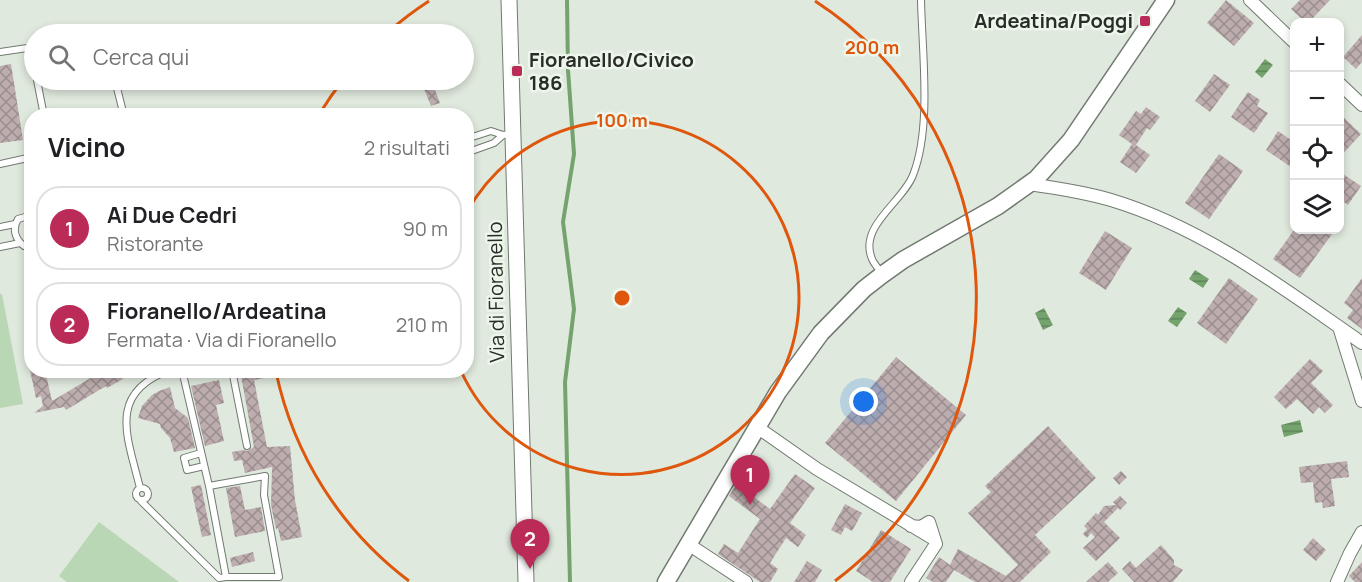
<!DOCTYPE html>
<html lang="it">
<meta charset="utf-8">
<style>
:root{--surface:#fff;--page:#f6f6f6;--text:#202124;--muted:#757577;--line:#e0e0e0;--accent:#ba2b57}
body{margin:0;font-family:Manrope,sans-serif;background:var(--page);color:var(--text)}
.controls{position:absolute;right:18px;top:18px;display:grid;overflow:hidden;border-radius:12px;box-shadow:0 3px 9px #0003}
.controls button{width:54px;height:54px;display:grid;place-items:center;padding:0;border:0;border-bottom:2px solid var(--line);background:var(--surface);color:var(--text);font:30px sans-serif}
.you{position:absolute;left:864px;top:402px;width:21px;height:21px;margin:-15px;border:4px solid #fff;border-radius:50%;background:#1a73e8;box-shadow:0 0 0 9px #1a73e833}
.badge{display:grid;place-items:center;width:39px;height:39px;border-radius:50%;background:var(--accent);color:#fff;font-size:20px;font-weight:700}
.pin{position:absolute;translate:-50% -50px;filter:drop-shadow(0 2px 3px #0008)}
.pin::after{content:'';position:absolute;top:32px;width:21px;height:18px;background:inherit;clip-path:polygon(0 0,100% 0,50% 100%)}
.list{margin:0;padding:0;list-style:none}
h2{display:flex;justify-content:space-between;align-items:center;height:78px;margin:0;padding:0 24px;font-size:26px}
h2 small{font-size:20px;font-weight:400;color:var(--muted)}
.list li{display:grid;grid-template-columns:39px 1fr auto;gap:18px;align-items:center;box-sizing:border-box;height:84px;margin:0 12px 12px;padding:0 12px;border:2px solid var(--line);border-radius:24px}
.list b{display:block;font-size:22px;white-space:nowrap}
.list p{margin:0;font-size:20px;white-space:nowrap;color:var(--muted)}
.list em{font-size:20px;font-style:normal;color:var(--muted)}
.icon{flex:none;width:33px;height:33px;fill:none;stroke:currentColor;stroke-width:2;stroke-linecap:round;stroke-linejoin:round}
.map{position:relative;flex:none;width:1362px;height:582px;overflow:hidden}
.search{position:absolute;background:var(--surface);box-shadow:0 3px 9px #0003;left:24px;top:24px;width:450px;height:66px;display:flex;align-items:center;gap:15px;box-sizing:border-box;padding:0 21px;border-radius:33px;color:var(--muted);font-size:22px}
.panel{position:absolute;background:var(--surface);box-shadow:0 3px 9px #0003;left:24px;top:108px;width:450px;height:270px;border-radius:24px}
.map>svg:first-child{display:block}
</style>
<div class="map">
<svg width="1362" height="582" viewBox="0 0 1362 582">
<defs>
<pattern id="water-rules" width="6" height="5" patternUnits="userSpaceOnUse" patternTransform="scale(1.5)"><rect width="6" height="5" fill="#74a36d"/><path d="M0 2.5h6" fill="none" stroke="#5f855a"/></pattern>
<pattern id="building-cross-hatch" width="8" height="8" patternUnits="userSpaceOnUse" patternTransform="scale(1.5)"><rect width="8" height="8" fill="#bdadaf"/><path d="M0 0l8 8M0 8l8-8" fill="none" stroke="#9a8d8e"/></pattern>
</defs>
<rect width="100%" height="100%" fill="#e0e9de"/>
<path fill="#bad7b5" d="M0 294H2L23 404 0 408Z
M99 522 179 582H67L59 576Z"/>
<path fill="url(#water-rules)" d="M1265 59 1273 65 1262 78 1255 72Z
M1195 270 1209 279 1203 288 1189 279Z
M1178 307 1187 313 1177 327 1168 321Z
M1044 308 1053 325 1043 330 1035 313Z
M1300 420 1303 432 1284 437 1281 425Z"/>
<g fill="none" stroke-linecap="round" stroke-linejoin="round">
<path stroke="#74a36d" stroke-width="4" d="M567 0 568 70 574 154 563 222 574 309 565 382 570 582"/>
</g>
<path fill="url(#building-cross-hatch)" d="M1226 0 1254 23 1234 46 1207 23Z
M1300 0H1330L1309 22H1305L1291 9Z
M1362 35V62L1356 69 1343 57Z
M11 64 23 140 0 143V66Z
M1214 74 1230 85 1210 112 1195 101Z
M435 80 461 81 435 90 440 103 431 106 422 84Z
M1248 92 1260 100 1257 106 1268 113 1254 133 1231 117Z
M1146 107 1160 117 1150 130 1147 128 1136 145 1150 155 1136 173 1120 162 1132 144 1119 135 1136 111 1141 114Z
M1340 114 1361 134 1340 157Z
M1278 131 1294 142V169L1266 150Z
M1219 154 1243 171 1209 219 1185 203Z
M1340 172 1361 186 1348 205 1340 199Z
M1294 230H1335L1300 278 1273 259Z
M1105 231 1132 248 1106 290 1079 273Z
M1229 278 1258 299 1226 344 1197 323Z
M1362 278V329L1347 318 1353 310 1344 303Z
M896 357 966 415 896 501 825 443Z
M1310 359 1323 371 1311 383 1333 405 1325 413 1319 407 1313 414 1297 399 1286 409 1274 397Z
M30 370H45L52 401 104 370H121L123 379 107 388 106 386 66 410 64 407 34 413 43 406 41 396 36 398Z
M240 370H280V375L254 380 267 447 290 446 295 500 302 537 281 541 278 528 276 529 271 505 272 467 245 473 242 460 234 461 232 452 243 450 247 451 254 447Z
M219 380 224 403 216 405 224 441 205 446 191 386Z
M170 387 175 408 188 418 195 448 174 452 170 438 161 428 160 424 138 418 142 406 152 395 159 391Z
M1048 426 1096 478 1035 535 1051 552 1020 582H975L954 570 946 582H933L926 578 939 557 950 565 958 549 1006 576 1018 565 968 513 991 492 985 486Z
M1347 461 1349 477 1331 479 1335 506 1323 508 1322 502 1315 503 1313 482 1301 483 1299 467Z
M1121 471 1127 477 1119 485 1113 478Z
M795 474 815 488 790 523 806 535 798 547 786 538 770 563 778 569 770 582H760L718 554 724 544 738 553 760 519 729 496 736 484 770 509Z
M201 485 211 535 202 537 191 487Z
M240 486 245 510 261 507 265 531 235 537 226 488Z
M1120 496 1127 503 1120 510 1118 508 1104 522 1120 538 1096 561 1083 548 1095 537 1091 533 1087 538 1083 534 1087 529 1084 526 1096 513 1098 515 1104 506 1116 505 1113 502Z
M845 504 862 513 852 531 845 527 841 535 831 530Z
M881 530 911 549 890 582H873L856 571Z
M1313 538 1326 550 1316 561 1303 550Z
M1161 545 1174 560V565L1183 570 1173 582H1134L1122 569 1130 561 1136 568Z
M253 552 255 561 232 567 230 558Z
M807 561 822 570 815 582H794Z
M1108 562 1118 573 1108 582H1086Z
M1362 562V582H1355L1349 576Z"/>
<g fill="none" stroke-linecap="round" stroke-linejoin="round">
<g stroke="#717a70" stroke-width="8">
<path id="service" d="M30 47 34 69
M0 52 34 47
M37 80 44 116
M115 80 124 116
M466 139 491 131 503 135 512 134
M466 153 494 143 503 135
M0 164 32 157
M32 215 18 219C12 229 15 239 24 246L32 244
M0 227 15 224
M0 247 20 243
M882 274C879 269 874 264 872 259 858 226 903 202 913 175 932 127 922 52 921 0
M182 370 209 486 226 577H279L264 495 265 476 209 486
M232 370 247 446
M201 453 184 458 187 470 204 466
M136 494a6 6 0 1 1 12 0a6 6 0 1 1-12 0Z
M140 488C128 438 106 393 170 370
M141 501 219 578 226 577"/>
</g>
<g stroke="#717a70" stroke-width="14">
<path id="minor" d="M1250 0 1294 42
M1340 84 1362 105
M1029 184C1057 188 1084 192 1111 200 1204 228 1283 288 1362 343
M1339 327 1362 401
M757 427 817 469 934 539
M688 544 746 582
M911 582 936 544 929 522 921 527 911 526
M1337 582 1350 553 1362 532"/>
</g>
<g stroke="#717a70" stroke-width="17">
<path id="tertiary" d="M509 0 526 582"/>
</g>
<g stroke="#717a70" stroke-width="19">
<path id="secondary" d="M666 582 778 392 821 333 864 289 882 275 903 260 998 206 1036 179 1071 140 1166 0"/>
</g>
<use href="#service" stroke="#fff" stroke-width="6"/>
<use href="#minor" stroke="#fff" stroke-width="12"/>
<use href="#tertiary" stroke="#fff" stroke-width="15"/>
<use href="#secondary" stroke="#fff" stroke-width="16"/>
</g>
<g fill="none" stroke="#de570d" stroke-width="3">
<path d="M467 212A177 177 0 1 1 461 371"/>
<path d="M409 581A354 354 0 0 1 276 372M320 113A354 354 0 0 1 343 80M387 33A354 354 0 0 1 429 1M815 1A354 354 0 0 1 835 581"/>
</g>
<g fill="#ba2b57" stroke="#edf6eb" stroke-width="2">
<rect x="1139" y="15" width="12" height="12" rx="3"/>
<rect x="511" y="65" width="12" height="12" rx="3"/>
</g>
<g text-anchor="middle" stroke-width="5" stroke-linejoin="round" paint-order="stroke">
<g font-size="20" font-weight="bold" fill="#292d28" stroke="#edf6eb" text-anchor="end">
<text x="1133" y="28">Ardeatina/Poggi</text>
<text x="529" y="67" text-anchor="start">Fioranello/Civico<tspan x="529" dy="23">186</tspan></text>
</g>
<g font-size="20" fill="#292d28" stroke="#edf6eb">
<text transform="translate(496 292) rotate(-91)" y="7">Via di Fioranello</text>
</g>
</g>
<circle cx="622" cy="298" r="9" fill="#de570d" stroke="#edf6eb" stroke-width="3"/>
<g font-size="18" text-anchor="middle" font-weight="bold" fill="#de570d" stroke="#edf6eb" stroke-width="5" stroke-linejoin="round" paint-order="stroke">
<text x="872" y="54">200 m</text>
<text x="622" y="127">100 m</text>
</g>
</svg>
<div class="controls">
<button>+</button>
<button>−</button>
<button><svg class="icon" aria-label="locate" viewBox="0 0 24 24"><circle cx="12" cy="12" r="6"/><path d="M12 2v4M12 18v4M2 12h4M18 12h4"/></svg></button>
<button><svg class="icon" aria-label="layers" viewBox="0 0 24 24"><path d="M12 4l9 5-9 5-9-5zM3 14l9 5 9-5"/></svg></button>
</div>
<div class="you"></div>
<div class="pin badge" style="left:750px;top:505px">1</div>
<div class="pin badge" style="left:530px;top:569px">2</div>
<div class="search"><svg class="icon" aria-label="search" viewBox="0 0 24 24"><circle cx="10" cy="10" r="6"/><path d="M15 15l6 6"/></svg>Cerca qui</div>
<section class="panel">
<h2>Vicino<small>2 risultati</small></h2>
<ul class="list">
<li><span class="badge">1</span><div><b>Ai Due Cedri</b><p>Ristorante</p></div><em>90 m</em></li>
<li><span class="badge">2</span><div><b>Fioranello/Ardeatina</b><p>Fermata · Via di Fioranello</p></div><em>210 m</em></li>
</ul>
</section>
</div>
